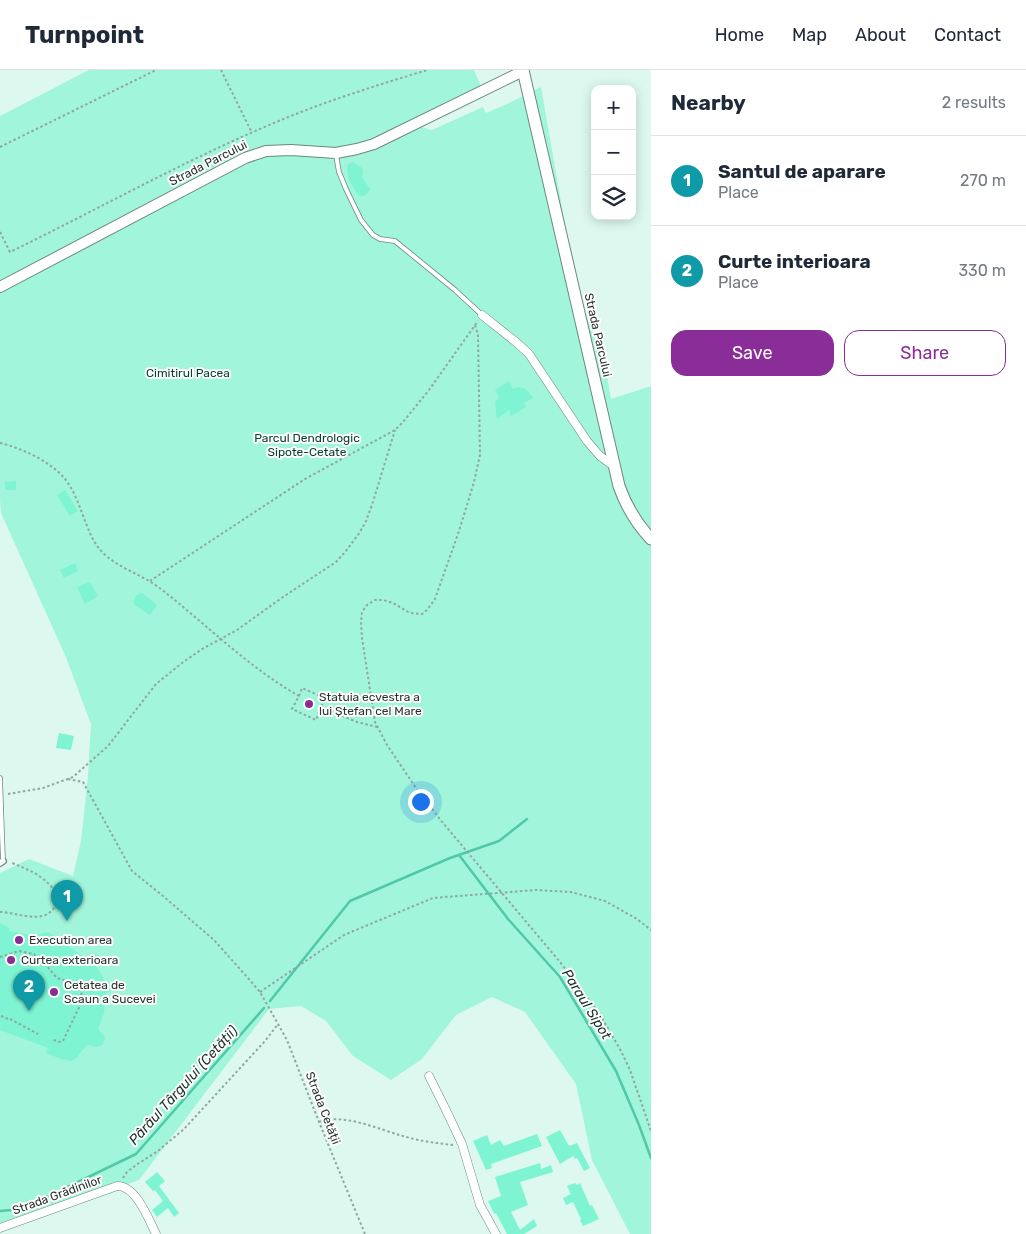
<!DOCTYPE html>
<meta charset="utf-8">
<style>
:root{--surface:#fff;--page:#f2f2f3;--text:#1f2937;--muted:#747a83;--line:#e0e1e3;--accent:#8a2d98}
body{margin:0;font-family:Rubik,sans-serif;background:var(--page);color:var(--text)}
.controls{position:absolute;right:15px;top:15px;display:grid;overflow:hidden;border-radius:10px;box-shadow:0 2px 12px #0003}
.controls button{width:45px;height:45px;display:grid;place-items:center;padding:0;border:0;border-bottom:1px solid var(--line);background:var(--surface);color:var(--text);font:25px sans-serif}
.you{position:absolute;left:420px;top:731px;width:18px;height:18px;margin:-12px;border:4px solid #fff;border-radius:50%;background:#1a73e8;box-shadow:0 0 0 8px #1a73e833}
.badge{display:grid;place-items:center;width:32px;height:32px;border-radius:50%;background:var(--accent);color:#fff;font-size:16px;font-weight:700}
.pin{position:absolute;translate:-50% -41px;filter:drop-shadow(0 1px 2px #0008)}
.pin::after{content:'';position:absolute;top:26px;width:18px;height:15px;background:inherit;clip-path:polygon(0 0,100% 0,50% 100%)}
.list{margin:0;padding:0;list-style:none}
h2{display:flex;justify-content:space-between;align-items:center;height:65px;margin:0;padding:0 20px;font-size:21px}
h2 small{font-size:16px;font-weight:400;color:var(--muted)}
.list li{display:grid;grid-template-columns:32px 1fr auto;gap:15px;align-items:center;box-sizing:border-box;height:90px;padding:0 20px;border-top:1px solid var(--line)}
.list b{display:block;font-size:19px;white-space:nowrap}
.list p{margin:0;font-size:16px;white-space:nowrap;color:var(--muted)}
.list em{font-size:16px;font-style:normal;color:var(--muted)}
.actions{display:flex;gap:10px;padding:15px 20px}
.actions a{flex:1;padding:11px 0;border:1px solid var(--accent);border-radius:15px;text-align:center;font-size:18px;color:var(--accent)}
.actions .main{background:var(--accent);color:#fff}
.icon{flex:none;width:28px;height:28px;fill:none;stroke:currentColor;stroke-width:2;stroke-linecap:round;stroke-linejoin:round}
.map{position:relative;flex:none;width:651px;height:1164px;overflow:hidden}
header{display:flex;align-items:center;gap:30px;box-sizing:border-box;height:70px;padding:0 25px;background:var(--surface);border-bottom:1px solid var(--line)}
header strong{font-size:24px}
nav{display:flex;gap:28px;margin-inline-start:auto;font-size:18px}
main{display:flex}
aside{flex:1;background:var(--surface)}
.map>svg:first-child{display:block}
</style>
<header>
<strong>Turnpoint</strong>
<nav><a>Home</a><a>Map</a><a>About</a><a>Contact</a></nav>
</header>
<main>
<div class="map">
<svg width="651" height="1164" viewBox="0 0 651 1164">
<rect width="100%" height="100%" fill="#ddf9ef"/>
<path fill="#a1f5da" d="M89 0H474L483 21 414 55 432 60 483 37 486 43 507 34 541 17 576 218 605 295 611 329 651 316V1164H630L592 1090 576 1014 525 942 492 927 456 945 422 989 391 1010 353 986 326 951 301 936 269 939 139 1110 92 1127 0 1158V803L29 789 73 806 81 771 88 706 91 654 65 585 1 443 0 430V46Z"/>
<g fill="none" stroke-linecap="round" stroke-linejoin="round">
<path stroke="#4fc9a8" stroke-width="2.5" d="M459 785 508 849 560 907 616 1001 639 1055 651 1088
M270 931 350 831 450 788 499 771 527 749
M0 1141 22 1139 136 1084 264 938"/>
</g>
<path fill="#7ef4d2" d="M353 92 362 98 363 102 362 107 370 119 368 123 364 126H360L356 122 349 110 347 99 348 94Z
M509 311 513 319 518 317 523 318 529 322 533 328 524 333 526 337 511 346 509 340 497 349 495 332 499 327 495 320Z
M16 411V420H5V412Z
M65 420 78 441 70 446 57 425Z
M75 493 78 501 64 508 60 500Z
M90 512 98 526 85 534 77 517Z
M142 523 157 535 150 545 135 535 133 532 136 525Z
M59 663 74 666 71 680 56 678Z
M0 853 8 857 10 861 35 866 45 862 51 863 59 872 73 879 85 888 91 884H96L99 887V891L96 896 101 904 106 914H108L110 919 109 922 106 923 104 943 98 959 104 966 105 969 102 975 97 977 87 975 76 988 72 991 61 989 46 983 48 978 0 960Z
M560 1060 569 1076 577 1073 590 1098 584 1101 577 1088 575 1089 573 1086 560 1094 546 1067Z
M537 1064 542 1076 491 1094 492 1098 486 1100 473 1071 487 1065 491 1075 500 1070 504 1076Z
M540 1093 541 1099 551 1095 553 1102 520 1112 528 1135 511 1142 520 1160 534 1149 537 1156 524 1164H507L496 1143 494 1144 488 1131 501 1126 495 1107Z
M157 1102 165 1111 159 1116 179 1143 174 1147 168 1138 157 1147 152 1140 163 1131 155 1120 153 1121 145 1112Z
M575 1113 577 1115 580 1113 590 1136 592 1135 599 1149 583 1156 580 1150 581 1149 573 1132 566 1135 563 1128 571 1124 567 1116Z"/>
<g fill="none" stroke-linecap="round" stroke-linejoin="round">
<g stroke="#6e877e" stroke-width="5.5">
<path id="service" d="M336 85 339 102 346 119 361 150 373 165 380 169 395 171 455 220 482 245
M0 708 3 791"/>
</g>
<g stroke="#6e877e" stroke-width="8">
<path id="pedestrian" d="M0 793 3 791"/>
</g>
<g stroke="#6e877e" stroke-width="9">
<path id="minor" d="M482 245 516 272 529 284 587 371 600 386 615 397
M429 1006 445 1038 462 1074 480 1135 496 1164
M0 1158 117 1116C136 1115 149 1150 156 1164"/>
</g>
<g stroke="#6e877e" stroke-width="12">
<path id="tertiary" d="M0 217 245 88 266 81 291 80 336 83 357 79 374 74 523 1"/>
</g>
<g stroke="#6e877e" stroke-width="13">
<path id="secondary" d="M523 0 619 416C626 436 636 453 651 469"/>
</g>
<path stroke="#91a69f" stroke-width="2" stroke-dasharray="2.5 2.5" stroke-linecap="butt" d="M221 0 252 63
M0 77 156 0
M0 162 10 182C107 135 201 81 301 42 342 26 385 13 427 0
M475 255 478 265 480 385 474 412 459 461 435 529 427 540 422 544 410 543 393 533 383 530H375L367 535 362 542 361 552 362 568 375 652 387 675 418 721 443 753 560 892 599 943 621 981 630 1000 651 1061
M0 373C22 378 51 392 65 409 73 419 78 432 82 443 88 458 92 472 103 483 120 499 143 505 161 519 207 555 248 597 299 626L292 639 316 650 321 637 357 652 377 657
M150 511 305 409 395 360 403 352 429 320 478 251
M299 626 302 618 325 628 321 637
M68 709 83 712 132 801 163 826 214 870 248 908 260 922 287 970 319 1052 365 1164
M8 724 43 718 73 707 108 676 156 614 182 593 202 579 237 560 283 527 336 492 346 481 360 462 366 451 372 435 395 360
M0 842C16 842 42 855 54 838 56 835 57 830 58 826 46 806 31 801 10 792
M0 887 19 881 34 884 37 890 46 895 57 908 76 914 81 919 82 931 63 971 58 972 52 969
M260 922 344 865 433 828 536 820 571 822 605 831 637 849 651 860
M1 946 8 949
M10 949 38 964
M319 1052C345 1043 377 1059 403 1066 419 1071 436 1073 453 1075
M123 1108 127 1102 136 1095 158 1081 184 1059 265 971 278 954"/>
<use href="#service" stroke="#fff" stroke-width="4"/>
<use href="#pedestrian" stroke="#fff" stroke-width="5.5"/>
<use href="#minor" stroke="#fff" stroke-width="8"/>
<use href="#tertiary" stroke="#fff" stroke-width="10"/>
<use href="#secondary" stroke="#fff" stroke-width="11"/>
</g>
<g fill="#8a2d98" stroke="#fefefe" stroke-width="2">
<circle cx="309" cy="634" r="5"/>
<circle cx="19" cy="870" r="5"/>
<circle cx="11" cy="890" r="5"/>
<circle cx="54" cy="922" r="5"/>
</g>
<g text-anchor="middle" stroke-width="4" stroke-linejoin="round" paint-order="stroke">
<g font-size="12" fill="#293330" stroke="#fefefe">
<text transform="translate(208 93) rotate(-27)" y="4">Strada Parcului</text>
<text transform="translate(598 265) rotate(77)" y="4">Strada Parcului</text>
<text transform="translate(323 1038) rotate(69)" y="4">Strada Cetății</text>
<text transform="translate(57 1125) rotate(-20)" y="4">Strada Grădinilor</text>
</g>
<g font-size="12" fill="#0a4134" stroke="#fefefe">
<text x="188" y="307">Cimitirul Pacea</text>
<text x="307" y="372">Parcul Dendrologic<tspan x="307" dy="14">Sipote-Cetate</tspan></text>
</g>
<g font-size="12" fill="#293330" stroke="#fefefe" text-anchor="start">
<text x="319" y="631">Statuia ecvestra a<tspan x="319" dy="14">lui Ștefan cel Mare</tspan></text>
<text x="29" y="874">Execution area</text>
<text x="21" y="894">Curtea exterioara</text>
<text x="64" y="919">Cetatea de<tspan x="64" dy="14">Scaun a Sucevei</tspan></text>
</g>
<g font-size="14" font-style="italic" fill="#1c312a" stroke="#fefefe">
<text transform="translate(587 934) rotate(58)" y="5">Paraul Sipot</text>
<text transform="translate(183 1015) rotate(-48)" y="5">Pârâul Târgului (Cetății)</text>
</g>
</g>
</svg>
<div class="controls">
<button>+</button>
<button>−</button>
<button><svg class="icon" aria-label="layers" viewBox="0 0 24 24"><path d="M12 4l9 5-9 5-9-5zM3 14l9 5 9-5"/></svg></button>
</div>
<div class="you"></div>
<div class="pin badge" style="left:67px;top:851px;background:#0f9aa8">1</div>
<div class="pin badge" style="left:29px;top:941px;background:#0f9aa8">2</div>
</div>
<aside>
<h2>Nearby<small>2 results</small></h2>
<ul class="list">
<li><span class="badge" style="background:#0f9aa8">1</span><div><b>Santul de aparare</b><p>Place</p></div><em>270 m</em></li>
<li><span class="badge" style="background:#0f9aa8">2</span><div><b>Curte interioara</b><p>Place</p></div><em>330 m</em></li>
</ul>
<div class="actions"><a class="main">Save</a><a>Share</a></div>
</aside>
</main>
